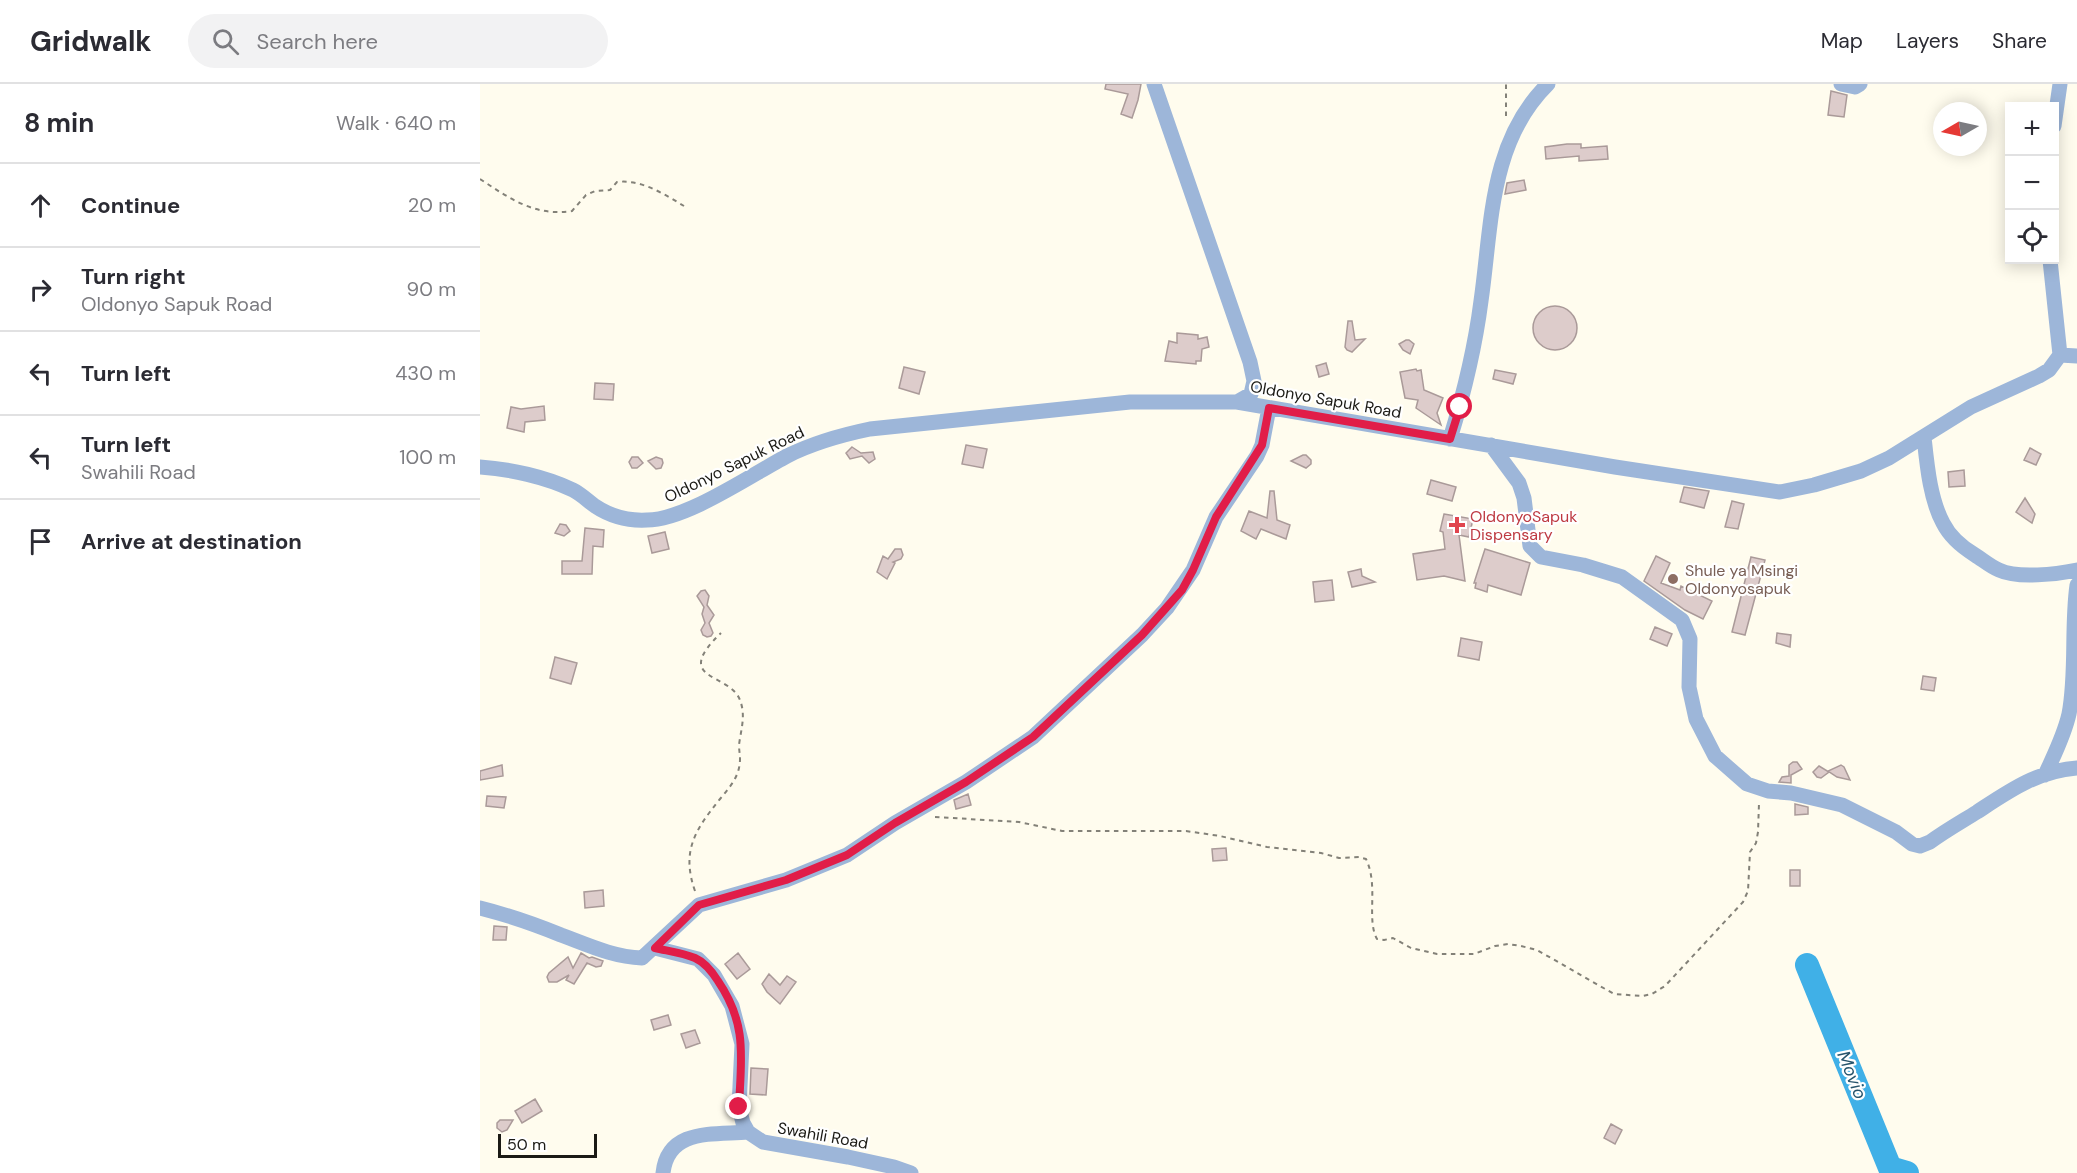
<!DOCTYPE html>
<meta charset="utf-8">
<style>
:root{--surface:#fff;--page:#f2f2f3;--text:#2b2b33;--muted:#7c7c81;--line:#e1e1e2}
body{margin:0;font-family:"DM Sans",sans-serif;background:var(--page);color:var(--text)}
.controls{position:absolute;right:18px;top:18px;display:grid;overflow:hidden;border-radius:0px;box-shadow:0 3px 15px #0003}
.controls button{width:54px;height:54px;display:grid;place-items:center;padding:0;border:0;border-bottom:2px solid var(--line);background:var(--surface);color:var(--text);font:30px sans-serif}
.compass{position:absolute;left:1453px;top:18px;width:54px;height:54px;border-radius:50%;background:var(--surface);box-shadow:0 3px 15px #0003;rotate:261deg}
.scale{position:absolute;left:18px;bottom:15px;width:99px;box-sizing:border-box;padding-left:6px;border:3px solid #1b1a15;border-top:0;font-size:16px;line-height:21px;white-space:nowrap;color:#1b1a15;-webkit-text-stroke:4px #fff;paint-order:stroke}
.stop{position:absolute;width:18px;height:18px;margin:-14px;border:4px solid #e11d48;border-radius:50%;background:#fff}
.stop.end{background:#e11d48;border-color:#fff;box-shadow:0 2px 6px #0008}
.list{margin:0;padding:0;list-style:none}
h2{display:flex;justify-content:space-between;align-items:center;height:78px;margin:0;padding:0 24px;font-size:26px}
h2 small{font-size:20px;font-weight:400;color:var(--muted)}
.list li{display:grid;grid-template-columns:39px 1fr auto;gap:18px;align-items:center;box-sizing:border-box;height:84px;padding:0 24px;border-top:2px solid var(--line)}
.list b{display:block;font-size:22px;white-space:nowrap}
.list p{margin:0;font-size:20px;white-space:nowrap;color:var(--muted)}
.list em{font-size:20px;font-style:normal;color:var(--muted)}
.icon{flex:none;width:33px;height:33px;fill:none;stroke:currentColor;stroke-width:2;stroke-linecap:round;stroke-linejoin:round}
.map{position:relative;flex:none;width:1597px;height:1089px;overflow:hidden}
header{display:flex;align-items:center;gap:36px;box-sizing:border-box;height:84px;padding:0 30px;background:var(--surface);border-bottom:2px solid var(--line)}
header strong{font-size:28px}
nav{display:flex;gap:33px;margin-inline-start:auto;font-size:21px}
.search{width:420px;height:54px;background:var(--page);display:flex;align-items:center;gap:15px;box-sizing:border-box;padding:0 21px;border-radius:33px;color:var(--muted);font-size:22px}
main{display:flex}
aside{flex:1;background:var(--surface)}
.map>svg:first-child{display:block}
</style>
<header>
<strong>Gridwalk</strong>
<div class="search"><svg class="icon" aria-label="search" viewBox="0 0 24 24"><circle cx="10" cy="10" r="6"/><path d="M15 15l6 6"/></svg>Search here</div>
<nav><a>Map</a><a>Layers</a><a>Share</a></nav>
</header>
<main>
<aside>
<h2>8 min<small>Walk · 640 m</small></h2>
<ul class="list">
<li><svg class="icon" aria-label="ahead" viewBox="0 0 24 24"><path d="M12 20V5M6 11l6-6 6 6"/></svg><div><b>Continue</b></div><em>20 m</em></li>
<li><svg class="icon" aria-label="right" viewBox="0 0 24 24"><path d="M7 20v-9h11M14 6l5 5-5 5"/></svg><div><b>Turn right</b><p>Oldonyo Sapuk Road</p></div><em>90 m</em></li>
<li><svg class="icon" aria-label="left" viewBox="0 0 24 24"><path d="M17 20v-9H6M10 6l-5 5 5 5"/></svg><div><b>Turn left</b></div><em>430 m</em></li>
<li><svg class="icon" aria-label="left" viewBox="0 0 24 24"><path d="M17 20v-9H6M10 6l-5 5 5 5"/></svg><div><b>Turn left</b><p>Swahili Road</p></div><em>100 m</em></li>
<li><svg class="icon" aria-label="arrive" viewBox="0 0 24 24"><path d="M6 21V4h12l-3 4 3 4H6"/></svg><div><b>Arrive at destination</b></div></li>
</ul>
</aside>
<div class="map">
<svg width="1597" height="1089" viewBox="0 0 1597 1089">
<rect width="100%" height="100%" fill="#fffcee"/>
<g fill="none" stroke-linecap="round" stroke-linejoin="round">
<path stroke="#40b0e7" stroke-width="24" d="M1327 881 1410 1084 1427 1089"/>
</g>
<path fill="#ddcccb" stroke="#aa9a99" stroke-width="1.5" d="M626 0H661L658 16 652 34 641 30 648 10 625 5Z
M1351 7 1367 11 1364 33 1348 31Z
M1087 60H1101V64L1127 62 1128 75 1099 77V72L1066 75 1065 63Z
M1044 96 1046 106 1025 110 1027 99Z
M1053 244a22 22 0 1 1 44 0a22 22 0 1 1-44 0Z
M868 237H872L875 256 885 255 872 268 867 266 865 263Z
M697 249 718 251V255L727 253 729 263 722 265 721 277H716V280L685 277 689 257 697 259Z
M926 256H929L934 260 930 270 923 266 919 260Z
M846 279 849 290 839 293 836 282Z
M424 283 445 288 439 310 419 304Z
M936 285 937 287 941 286 944 306 963 314 957 329 961 341 936 324 938 316 925 314 920 288Z
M1015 286 1036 290 1033 300 1013 295Z
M115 299 134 300 133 316 114 315Z
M64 322 65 336 45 338 44 348 27 344 31 323 41 325Z
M486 361 507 365 503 384 482 380Z
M372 363 381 369 393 368 395 375 389 379 382 372 370 375 366 369Z
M1550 364 1561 370 1556 381 1544 376Z
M823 371H826L831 376V380L826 384 811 377Z
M152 373H158L163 379 157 384H152L149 378Z
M176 373 182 375 183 379 181 384 176 385 168 377Z
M1484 386 1485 402 1469 403 1468 388Z
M951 396 976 403 972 417 947 410Z
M1204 403 1229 407 1224 424 1200 418Z
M790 407H794L797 436 810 441 806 455 781 445 776 455 761 447 769 427 787 434Z
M1545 414 1555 430 1552 439 1536 428Z
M1252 417 1264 420 1258 445 1245 443Z
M964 430 993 435 989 453 979 451 985 497 964 492 937 496 933 470 965 465 963 448 960 447Z
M80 440 86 441 90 447 84 452 75 449Z
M105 444 124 446 123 463 113 462 112 490H82V477H102Z
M185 448 189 465 172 469 168 452Z
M415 465H421L423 471 421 475 413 478 415 479 407 495 397 488 403 472 408 475Z
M1005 465 1050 479 1041 511 1008 501 1007 508 995 504 996 499H994Z
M1176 472 1190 479 1181 499 1200 506 1201 502 1232 517 1223 535 1205 526 1164 497Z
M1271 473 1285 476 1265 551 1252 548Z
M881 485 882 492 895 498 872 503 868 488Z
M852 496 854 516 835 518 833 498Z
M225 506 229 512 227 521 234 531 229 539 233 549 231 552 227 553 223 551 221 546 225 539 222 530 224 523 217 512 221 507Z
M1175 543 1192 550 1187 562 1170 555Z
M1297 549 1311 551 1310 563 1296 559Z
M981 554 1002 558 999 576 978 572Z
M75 573 97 579 91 600 70 594Z
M1443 592 1456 594 1454 607 1441 605Z
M1313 678H1317L1322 685 1311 691V699L1299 698 1302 693 1309 692V681Z
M22 681 23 692 0 696V687Z
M1361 681 1364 683 1370 696 1357 693 1348 687Z
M1339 682 1349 688 1341 694 1337 693 1333 688Z
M488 710 491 721 476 725 474 716Z
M7 712 26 713 24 724 6 722Z
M1315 720 1328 723V730L1315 731Z
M746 764 747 776 733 777 732 765Z
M1310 786H1320V802H1310Z
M123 806 124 822 105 824 104 808Z
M14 842 27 843 26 856H13Z
M101 869 109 874 112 873 123 877 121 882 116 883 107 879 94 900 86 896 89 891 77 898H69L67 893 69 889 88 873 93 884Z
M258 869 270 885 257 895 245 880Z
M289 890 300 901 307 892 316 898 300 920 287 908 282 900Z
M188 931 191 941 174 946 171 936Z
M215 946 220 959 206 964 201 950Z
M271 984 288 985 286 1011 270 1010Z
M55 1015 62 1027 42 1039 35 1027Z
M20 1036H33L27 1046 22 1048 17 1044V1039Z
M1131 1040 1142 1046 1135 1060 1124 1054Z"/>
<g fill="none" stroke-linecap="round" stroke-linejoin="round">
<path stroke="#838178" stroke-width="2" stroke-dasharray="4.5 4.5" stroke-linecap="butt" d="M1026 32V0
M0 95C29 114 55 133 92 127L106 111 115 107 130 106 137 98C161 95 184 110 204 122
M455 733 539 738 582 747H706L740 752 787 763 841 769 859 774 879 773 886 775C899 802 886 835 897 855L904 856 913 854 931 864 957 870H994L1015 862 1028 860 1041 862 1057 866 1134 910 1163 912 1172 910 1185 902 1263 818 1268 807 1270 768 1276 759 1278 748 1279 719
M215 807C201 767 215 746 240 715 250 703 260 692 260 675 260 670 259 666 259 661 261 645 266 632 260 616 249 588 191 597 241 549"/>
<path stroke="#9db6d9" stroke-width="15" d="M674 0 770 278 774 297 771 310 757 318
M1361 0 1375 3 1380 0
M1574 42 1580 0
M1580 271 1597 272
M1444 353C1447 381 1450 415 1463 439 1470 453 1482 463 1495 471 1503 476 1511 483 1519 486 1538 495 1577 490 1597 486
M970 355C984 309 995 264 1001 217 1012 141 1009 58 1068 0
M1011 361 1039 399 1044 414 1050 462 1061 473 1103 481 1142 493 1202 536 1210 555 1209 603 1216 635 1235 672 1267 700 1288 707 1311 709 1362 721 1416 748 1432 760 1440 762 1450 758C1465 747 1481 738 1497 728 1529 707 1557 687 1597 684
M0 383C30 385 66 393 93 406 101 410 108 417 115 422 130 432 149 437 167 436 206 436 271 391 307 372 333 359 361 351 390 345L650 318H757L1135 383 1300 408 1334 401 1381 387 1409 374 1491 323 1559 292 1569 286 1580 271 1570 176
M1565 691C1574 671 1584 652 1589 630 1597 588 1591 543 1597 501
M0 824C28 831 54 840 81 851 108 861 133 873 162 874L219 821 306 796 367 771 415 739 486 698 553 653 662 551 687 524 713 486 736 433 777 372 782 361 789 324
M175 864 218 875 234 891 252 922 262 960 259 1023 263 1039 268 1048 283 1058 368 1073 414 1083 431 1089
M183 1089C188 1044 233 1051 268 1048"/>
</g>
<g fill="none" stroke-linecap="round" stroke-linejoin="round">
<path stroke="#e11d48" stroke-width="8" d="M259 1023C261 974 268 941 238 897 233 889 224 878 215 874 203 869 188 867 175 864L219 821 306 796 367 771 415 739 486 698 553 653 662 551 702 506 713 486 736 433 782 361 789 324 970 355 980 323"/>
</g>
<path fill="#e0444e" stroke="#fff" stroke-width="2" d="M974 432h6v6h6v6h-6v6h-6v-6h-6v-6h6z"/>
<circle fill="#8d6e63" stroke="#fff" stroke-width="2" cx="1193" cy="495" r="6"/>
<g text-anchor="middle" stroke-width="4.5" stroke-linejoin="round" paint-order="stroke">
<g font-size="16" fill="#1b1a15" stroke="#fff">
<text transform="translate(846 315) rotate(10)" y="6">Oldonyo Sapuk Road</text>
<text transform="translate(254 380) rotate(-26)" y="6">Oldonyo Sapuk Road</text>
<text transform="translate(343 1051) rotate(10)" y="6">Swahili Road</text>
</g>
<g font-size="16" fill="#be3a42" stroke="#fff" text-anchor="start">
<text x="990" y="438">OldonyoSapuk<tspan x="990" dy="18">Dispensary</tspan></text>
</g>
<g font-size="16" fill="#785e54" stroke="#fff" text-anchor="start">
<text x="1205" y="492">Shule ya Msingi<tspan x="1205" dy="18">Oldonyosapuk</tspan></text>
</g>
<g font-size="18" font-style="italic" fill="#27546c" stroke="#fff">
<text transform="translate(1372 991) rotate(68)" y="6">Movio</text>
</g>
</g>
</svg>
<div class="controls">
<button>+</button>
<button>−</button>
<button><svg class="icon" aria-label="locate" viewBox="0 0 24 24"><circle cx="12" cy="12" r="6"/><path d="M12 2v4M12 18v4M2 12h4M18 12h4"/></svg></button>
</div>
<svg class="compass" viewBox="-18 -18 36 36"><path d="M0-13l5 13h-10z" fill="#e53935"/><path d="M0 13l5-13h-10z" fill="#7c7c81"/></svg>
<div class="scale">50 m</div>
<div class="stop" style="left:980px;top:323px"></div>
<div class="stop end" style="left:259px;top:1023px"></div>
</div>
</main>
